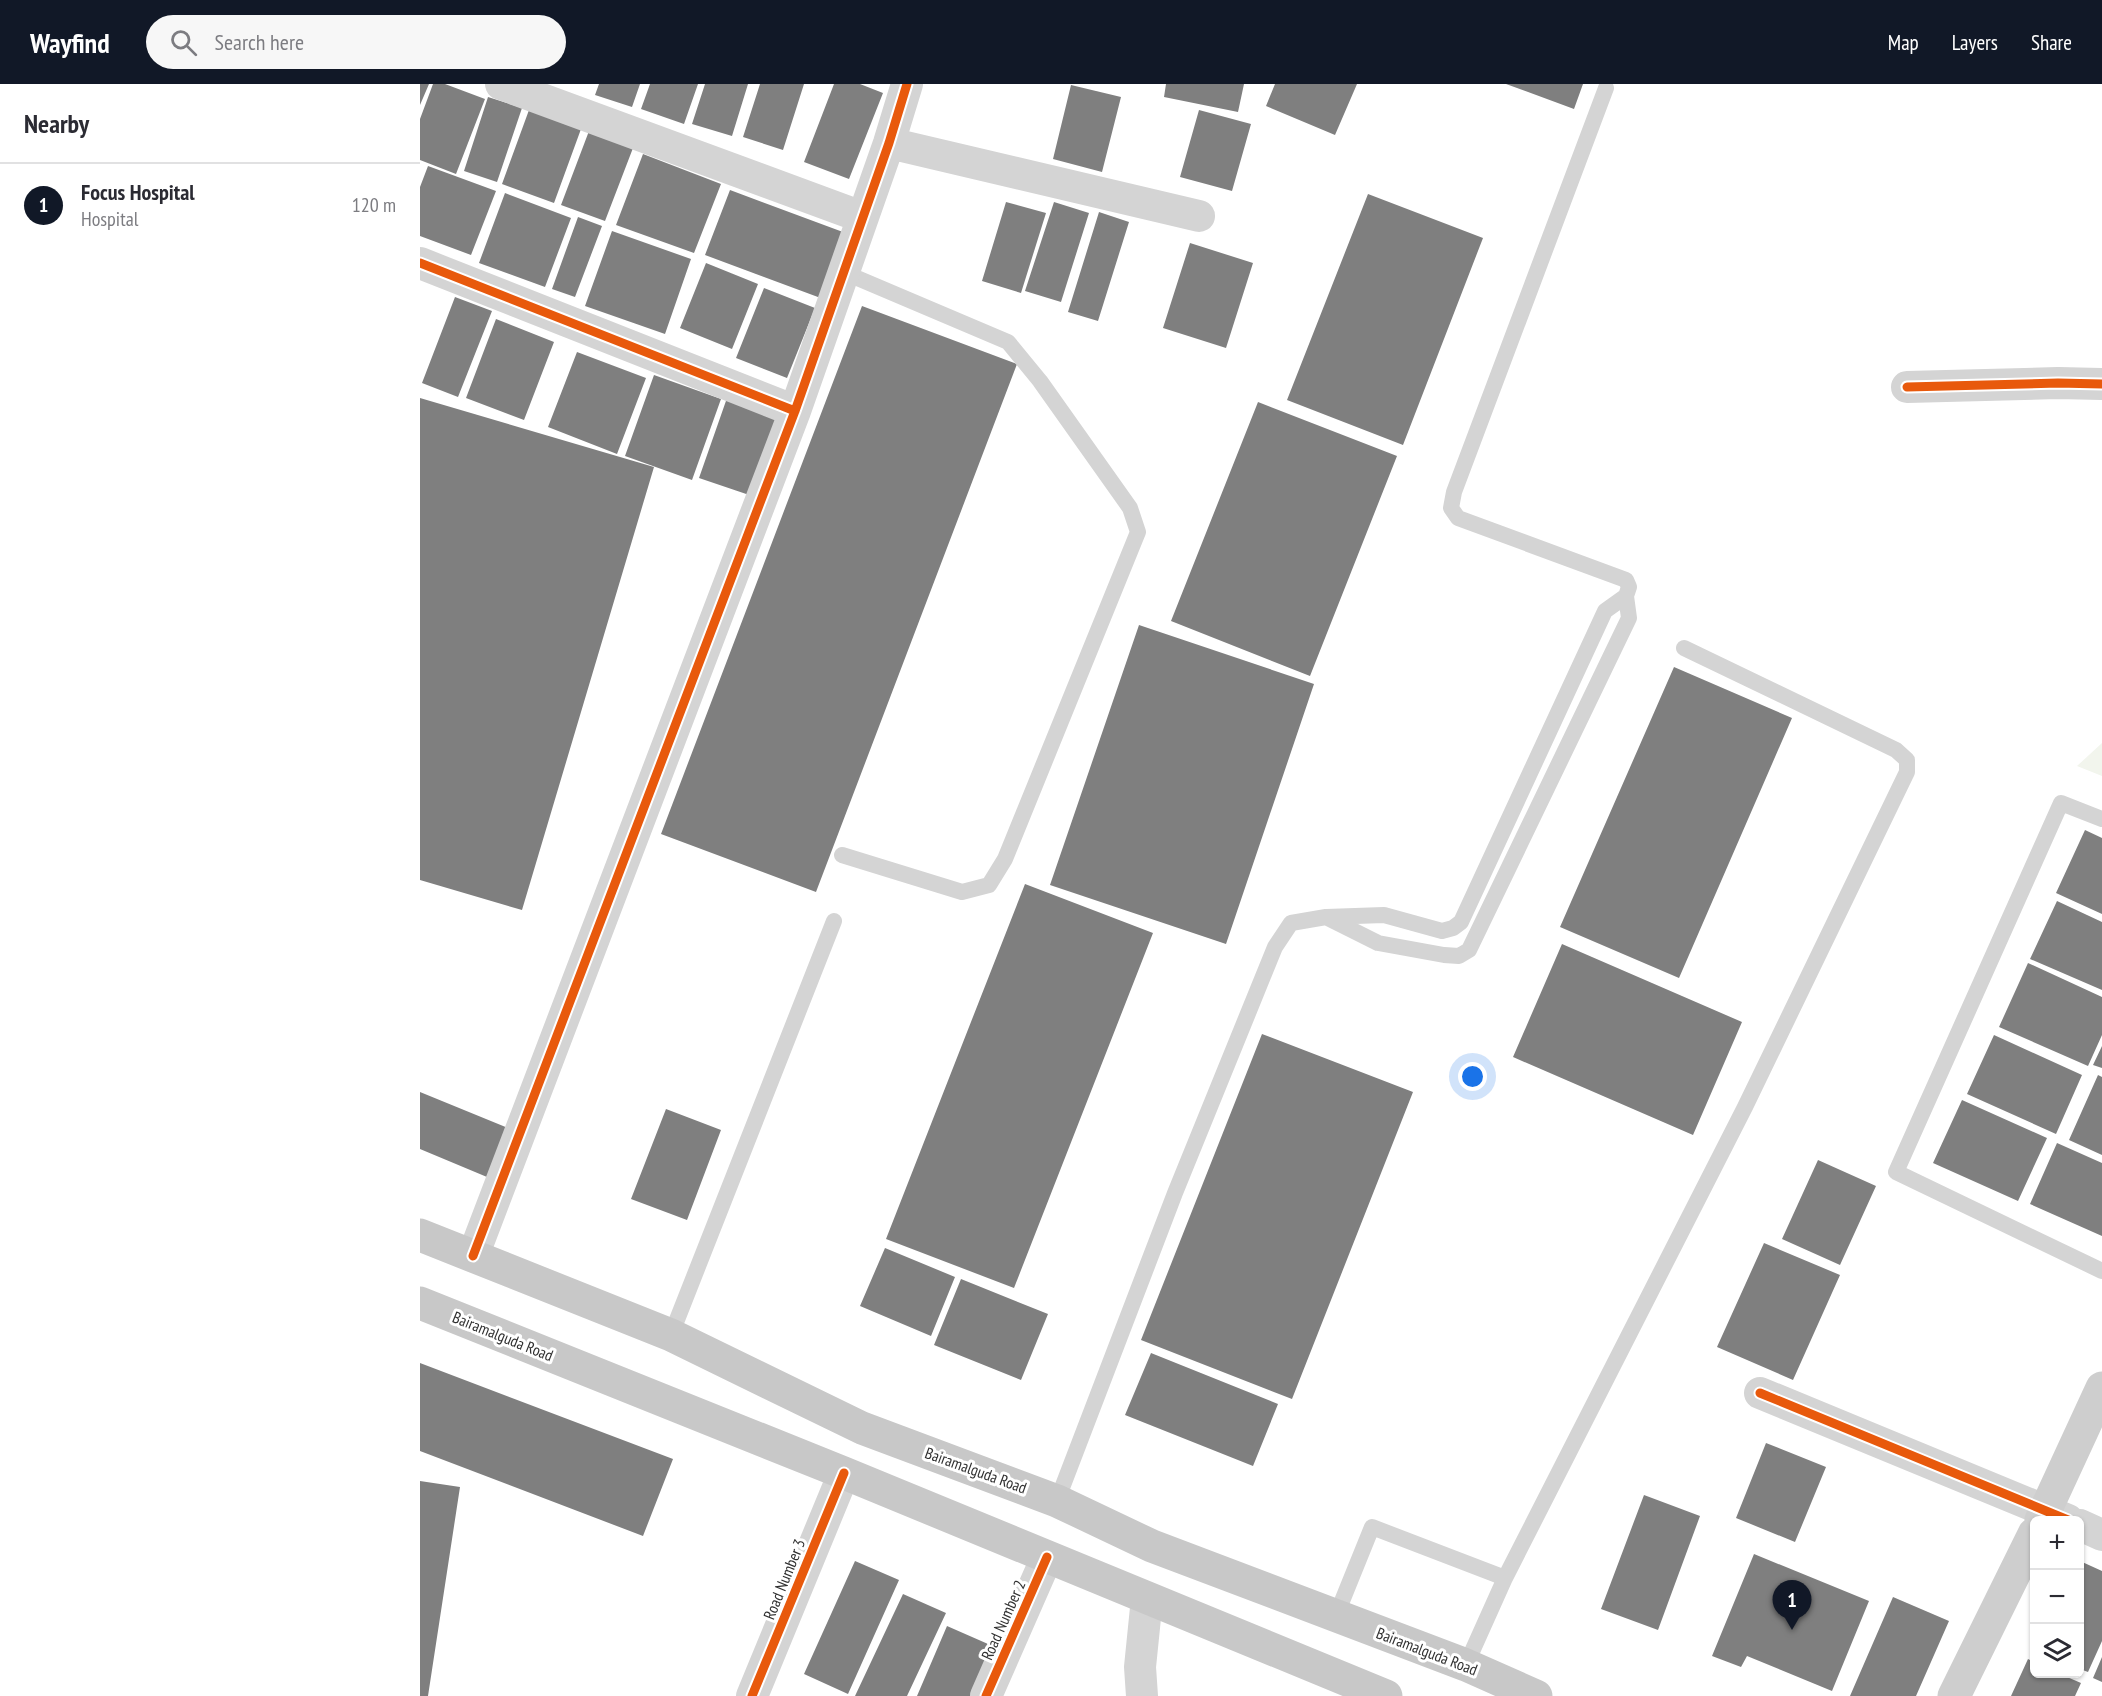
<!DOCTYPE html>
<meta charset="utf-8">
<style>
:root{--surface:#fff;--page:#f7f7f7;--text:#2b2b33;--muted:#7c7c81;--line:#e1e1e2;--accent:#111827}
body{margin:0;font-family:"PT Sans Narrow",sans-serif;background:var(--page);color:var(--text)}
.controls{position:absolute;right:18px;bottom:18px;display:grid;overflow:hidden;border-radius:9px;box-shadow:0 2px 4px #0004}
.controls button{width:54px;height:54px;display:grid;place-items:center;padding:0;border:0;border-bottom:2px solid var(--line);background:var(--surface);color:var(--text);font:30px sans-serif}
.you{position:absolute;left:1053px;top:993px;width:21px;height:21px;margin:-15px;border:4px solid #fff;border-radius:50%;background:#1a73e8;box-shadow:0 0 0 9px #1a73e833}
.badge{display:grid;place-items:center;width:39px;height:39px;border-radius:50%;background:var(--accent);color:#fff;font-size:20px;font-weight:700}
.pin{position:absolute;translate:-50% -50px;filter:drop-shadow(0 2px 3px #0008)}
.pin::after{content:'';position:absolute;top:32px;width:21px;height:18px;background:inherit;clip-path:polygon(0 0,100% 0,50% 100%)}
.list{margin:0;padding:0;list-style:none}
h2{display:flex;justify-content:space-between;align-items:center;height:78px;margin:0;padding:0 24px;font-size:26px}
h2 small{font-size:20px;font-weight:400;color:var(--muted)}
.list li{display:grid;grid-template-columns:39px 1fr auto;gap:18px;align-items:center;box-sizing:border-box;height:84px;padding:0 24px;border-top:2px solid var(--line)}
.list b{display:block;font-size:22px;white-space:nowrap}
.list p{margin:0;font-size:20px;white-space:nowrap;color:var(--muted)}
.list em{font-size:20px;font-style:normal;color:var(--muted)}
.icon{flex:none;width:33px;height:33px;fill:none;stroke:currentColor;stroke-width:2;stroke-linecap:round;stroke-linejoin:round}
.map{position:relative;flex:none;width:1682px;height:1612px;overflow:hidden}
header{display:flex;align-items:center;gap:36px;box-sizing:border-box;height:84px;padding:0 30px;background:var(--accent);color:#fff}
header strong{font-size:28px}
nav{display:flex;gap:33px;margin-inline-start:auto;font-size:21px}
.search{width:420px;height:54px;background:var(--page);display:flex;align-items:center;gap:15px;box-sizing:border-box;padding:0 21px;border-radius:33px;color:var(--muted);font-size:22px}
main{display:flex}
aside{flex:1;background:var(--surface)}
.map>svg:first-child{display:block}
</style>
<header>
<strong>Wayfind</strong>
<div class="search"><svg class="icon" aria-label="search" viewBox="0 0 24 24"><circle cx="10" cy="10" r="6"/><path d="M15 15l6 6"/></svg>Search here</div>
<nav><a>Map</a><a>Layers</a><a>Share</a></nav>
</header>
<main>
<aside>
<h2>Nearby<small></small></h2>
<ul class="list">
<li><span class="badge">1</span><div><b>Focus Hospital</b><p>Hospital</p></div><em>120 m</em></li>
</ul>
</aside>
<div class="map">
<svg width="1682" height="1612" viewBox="0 0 1682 1612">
<rect width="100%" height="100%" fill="#fff"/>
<path fill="#f2f5ed" d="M1682 659V692L1657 682Z"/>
<path fill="#7f7f7f" d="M0 0H9L0 21Z
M13 0H25L65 15 36 90 0 76V35Z
M179 0H220L212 23 175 11Z
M230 0H278L264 40 221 25Z
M285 0H328L312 52 272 40Z
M340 0H384L363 66 323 53Z
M414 0H440L463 9 429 95 384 78Z
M746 0H824L818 28 744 13Z
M855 0H937L915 51 846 22Z
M1086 0H1163L1154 25Z
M651 1 701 13 682 88 633 75Z
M68 13 102 24 77 98 44 87Z
M109 26 161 45 134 119 82 100Z
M779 26 831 40 812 107 760 93Z
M169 47 213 64 185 137 141 121Z
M223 70 301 100 274 169 196 141Z
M8 82 76 107 51 171 0 152V103Z
M310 106 431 151 406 216 285 171Z
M85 109 151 134 125 203 59 179Z
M948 110 1063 154 983 361 867 316Z
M586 118 626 129 601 209 562 197Z
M634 118 669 129 641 218 605 207Z
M679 128 709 138 678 237 648 228Z
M158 133 182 142 155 213 132 205Z
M192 147 271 175 245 250 165 222Z
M770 159 833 179 806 264 743 244Z
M286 179 338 200 312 265 260 244Z
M344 204 395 224 367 294 316 274Z
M35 213 72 227 38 313 2 299Z
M442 222 597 280 396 808 241 750Z
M76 235 134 258 104 336 46 314Z
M157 268 226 294 197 370 128 343Z
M234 291 301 315 272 396 205 372Z
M0 314 234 383 102 826 0 796Z
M307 314 369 335 341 415 279 394Z
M838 318 977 372 890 592 751 537Z
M719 541 894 600 806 860 630 801Z
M1254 583 1372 634 1259 894 1140 843Z
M1665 746 1682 754V830L1636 809Z
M605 800 733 849 594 1204 466 1155Z
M1637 817 1682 838V906L1610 875Z
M1142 860 1322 938 1273 1051 1093 973Z
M1608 879 1682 913V951L1668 982 1579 943Z
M842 950 993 1008 872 1315 721 1256Z
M1574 951 1662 991 1636 1050 1547 1010Z
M1682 962V984L1673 981Z
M1678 991 1682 993V1071L1649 1056Z
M0 1008 88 1044 67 1093 0 1065Z
M1542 1016 1627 1054 1598 1117 1513 1079Z
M246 1025 301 1046 267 1136 211 1115Z
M1637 1059 1682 1079V1152L1610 1120Z
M1398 1076 1456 1102 1420 1181 1362 1155Z
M1344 1159 1420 1191 1373 1296 1297 1263Z
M465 1164 535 1193 511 1252 440 1222Z
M541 1195 628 1230 601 1296 514 1261Z
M731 1269 858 1320 833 1382 705 1331Z
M0 1279 253 1375 223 1452 0 1367Z
M1346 1359 1406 1383 1375 1458 1316 1434Z
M0 1397 40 1403 8 1612H0Z
M1224 1411 1280 1432 1238 1546 1181 1525Z
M1334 1470 1449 1517 1412 1607 1327 1572 1321 1583 1292 1572Z
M435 1477 479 1496 428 1610 384 1590Z
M1660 1477 1682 1487V1557L1668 1588 1660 1585Z
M483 1510 526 1529 487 1612H435Z
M1473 1513 1529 1537 1496 1612H1430Z
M527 1542 584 1567 564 1612H497Z
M1682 1573V1598L1673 1594Z
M1608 1575 1614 1578V1590H1640L1661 1599 1655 1612H1591Z"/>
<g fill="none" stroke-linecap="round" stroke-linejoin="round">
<path stroke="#d4d4d4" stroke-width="16" d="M1682 735 1641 719 1476 1088 1682 1187
M422 771 542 808 569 801 585 775 718 448 710 424 620 297 588 258 423 188
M906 833 958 859 1024 871 1039 872 1049 866 1209 534 1206 512 1209 503 1206 496 1038 434 1031 424 1034 408 1186 4
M251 1251 414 837
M637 1417 755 1109 855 863 871 839 906 833 964 831 1022 847 1033 844 1041 838 1185 527 1206 512
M916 1532 952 1443 1085 1494
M1046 1581 1085 1494 1325 1023 1487 688V676L1476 666 1264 564"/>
<path stroke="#d4d4d4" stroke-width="32" d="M81 0 442 133
M469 59 779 132
M0 179 375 327
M1487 303 1638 299 1682 300
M53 1172 375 327 469 59 487 0
M1340 1309 1648 1436
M1660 1441 1682 1451
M332 1612 424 1389
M566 1612 627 1473
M722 1612 720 1583 727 1514"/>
<path stroke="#cecece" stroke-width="33" d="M1621 1436 1682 1304
M1534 1612 1614 1450"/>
<path stroke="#c8c8c8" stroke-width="33" d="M0 1151 251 1251 442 1344 637 1417 732 1462 1046 1581 1116 1612
M0 1219 424 1389 966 1612"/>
<g stroke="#fff" stroke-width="13">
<path id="cycleway" d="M0 179 375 327
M1487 303 1638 299 1682 300
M53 1172 375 327 469 59 487 0
M1340 1309 1648 1436
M332 1612 424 1389
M566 1612 627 1473"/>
</g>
<use href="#cycleway" stroke="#e8590c" stroke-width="9"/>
</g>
<g text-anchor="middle" stroke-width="6" stroke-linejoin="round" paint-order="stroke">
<g font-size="16" fill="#303030" stroke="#fff">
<text transform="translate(83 1252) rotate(22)" y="6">Bairamalguda Road</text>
<text transform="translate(556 1386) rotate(20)" y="6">Bairamalguda Road</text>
<text transform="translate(364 1495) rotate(-68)" y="6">Road Number 3</text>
<text transform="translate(583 1536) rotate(-66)" y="6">Road Number 2</text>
<text transform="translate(1007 1567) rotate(21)" y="6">Bairamalguda Road</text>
</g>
</g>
</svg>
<div class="controls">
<button>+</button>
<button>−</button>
<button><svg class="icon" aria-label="layers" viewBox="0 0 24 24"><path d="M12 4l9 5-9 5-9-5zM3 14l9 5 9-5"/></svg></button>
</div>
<div class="you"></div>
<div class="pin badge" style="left:1372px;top:1546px">1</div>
</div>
</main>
